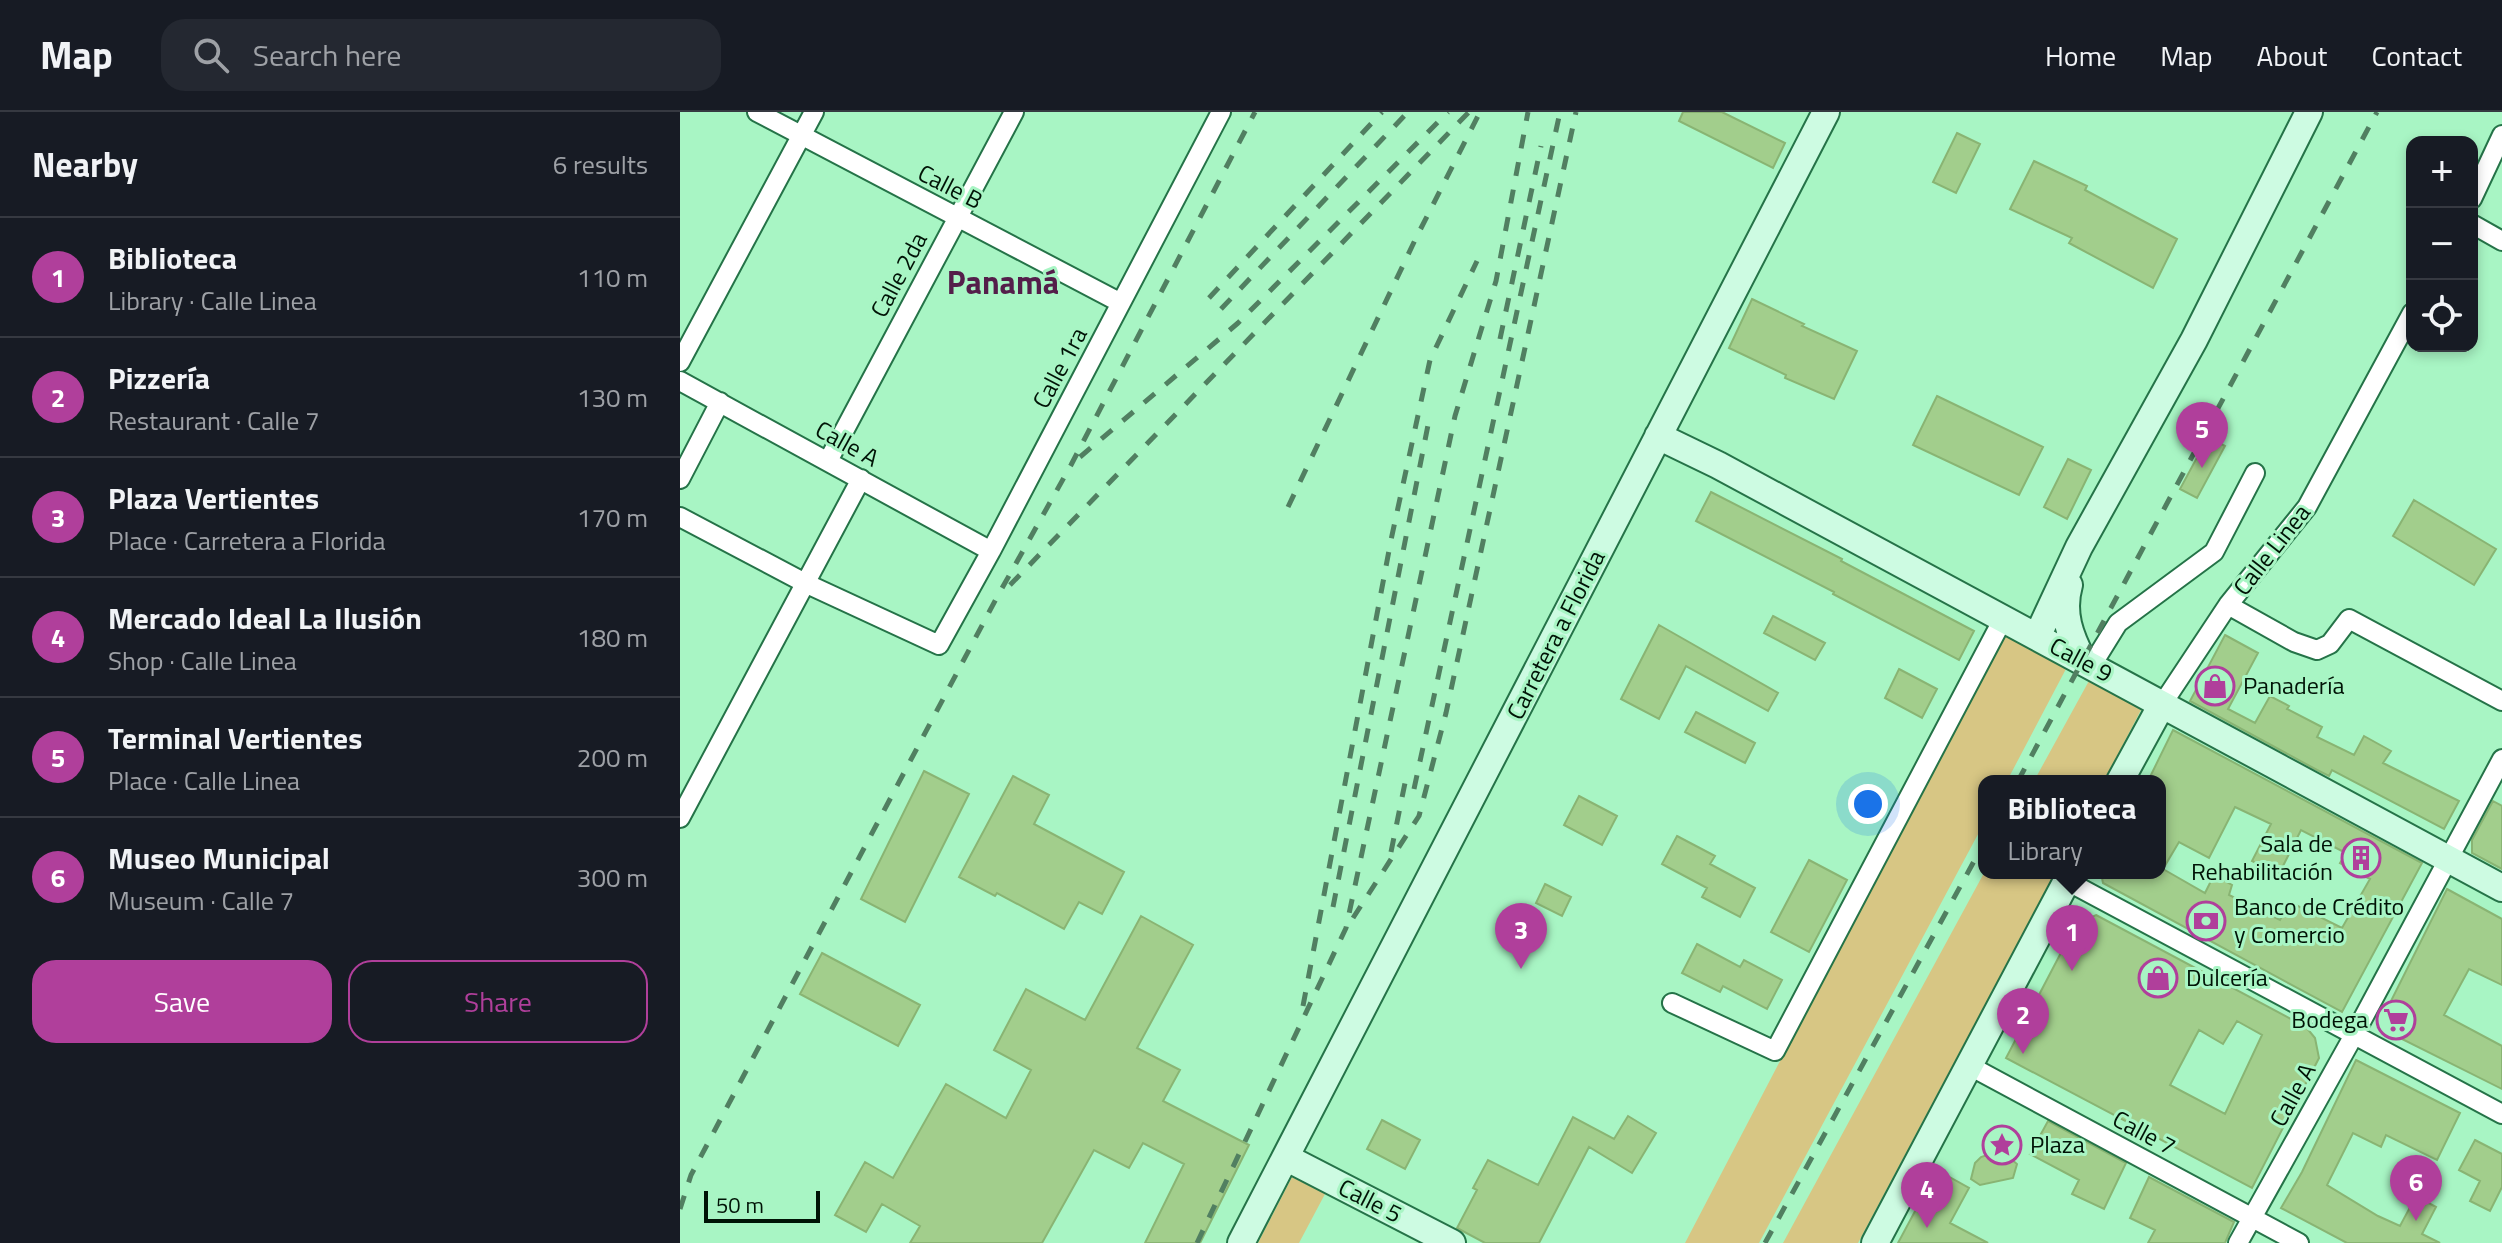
<!DOCTYPE html>
<meta charset="utf-8">
<style>
:root{--surface:#171b24;--page:#242831;--text:#f1f3f6;--muted:#9ea1a6;--line:#363941;--accent:#b03f9b}
body{margin:0;font-family:"Titillium Web",sans-serif;background:var(--page);color:var(--text)}
.controls{position:absolute;right:24px;top:24px;display:grid;overflow:hidden;border-radius:16px;box-shadow:0 4px 12px #0003}
.controls button{width:72px;height:72px;display:grid;place-items:center;padding:0;border:0;border-bottom:2px solid var(--line);background:var(--surface);color:var(--text);font:40px sans-serif}
.scale{position:absolute;left:24px;bottom:20px;width:116px;box-sizing:border-box;padding-left:8px;border:4px solid #001306;border-top:0;font-size:22px;line-height:28px;white-space:nowrap;color:#001306;-webkit-text-stroke:6px #a8f5c4;paint-order:stroke}
.you{position:absolute;left:1188px;top:692px;width:28px;height:28px;margin:-20px;border:6px solid #fff;border-radius:50%;background:#1a73e8;box-shadow:0 0 0 12px #1a73e833}
.badge{display:grid;place-items:center;width:52px;height:52px;border-radius:50%;background:var(--accent);color:#fff;font-size:26px;font-weight:700}
.pin{position:absolute;translate:-50% -66px;filter:drop-shadow(0 2px 4px #0008)}
.pin::after{content:'';position:absolute;top:42px;width:28px;height:24px;background:inherit;clip-path:polygon(0 0,100% 0,50% 100%)}
.popup{position:absolute;left:1298px;top:663px;width:188px;height:104px;box-sizing:border-box;display:grid;place-content:center;border-radius:16px;background:var(--surface);filter:drop-shadow(0 2px 6px #0005);font-size:26px;white-space:nowrap;color:var(--muted)}
.popup b{font-size:30px;color:var(--text)}
.popup::after{content:'';position:absolute;left:50%;top:100%;margin-left:-16px;border:16px solid transparent;border-top-color:var(--surface)}
.list{margin:0;padding:0;list-style:none}
h2{display:flex;justify-content:space-between;align-items:center;height:104px;margin:0;padding:0 32px;font-size:34px}
h2 small{font-size:26px;font-weight:400;color:var(--muted)}
.list li{display:grid;grid-template-columns:52px 1fr auto;gap:24px;align-items:center;box-sizing:border-box;height:120px;padding:0 32px;border-top:2px solid var(--line)}
.list b{display:block;font-size:30px;white-space:nowrap}
.list p{margin:0;font-size:26px;white-space:nowrap;color:var(--muted)}
.list em{font-size:26px;font-style:normal;color:var(--muted)}
.actions{display:flex;gap:16px;padding:24px 32px}
.actions a{flex:1;padding:18px 0;border:2px solid var(--accent);border-radius:24px;text-align:center;font-size:28px;color:var(--accent)}
.actions .main{background:var(--accent);color:#fff}
.icon{flex:none;width:44px;height:44px;fill:none;stroke:currentColor;stroke-width:2;stroke-linecap:round;stroke-linejoin:round}
.map{position:relative;flex:none;width:1822px;height:1131px;overflow:hidden}
header{display:flex;align-items:center;gap:48px;box-sizing:border-box;height:112px;padding:0 40px;background:var(--surface);border-bottom:2px solid var(--line)}
header strong{font-size:38px}
nav{display:flex;gap:44px;margin-inline-start:auto;font-size:28px}
.search{width:560px;height:72px;background:var(--page);display:flex;align-items:center;gap:20px;box-sizing:border-box;padding:0 28px;border-radius:24px;color:var(--muted);font-size:30px}
main{display:flex}
aside{flex:1;background:var(--surface)}
.map>svg:first-child{display:block}
</style>
<header>
<strong>Map</strong>
<div class="search"><svg class="icon" aria-label="search" viewBox="0 0 24 24"><circle cx="10" cy="10" r="6"/><path d="M15 15l6 6"/></svg>Search here</div>
<nav><a>Home</a><a>Map</a><a>About</a><a>Contact</a></nav>
</header>
<main>
<aside>
<h2>Nearby<small>6 results</small></h2>
<ul class="list">
<li><span class="badge">1</span><div><b>Biblioteca</b><p>Library · Calle Linea</p></div><em>110 m</em></li>
<li><span class="badge">2</span><div><b>Pizzería</b><p>Restaurant · Calle 7</p></div><em>130 m</em></li>
<li><span class="badge">3</span><div><b>Plaza Vertientes</b><p>Place · Carretera a Florida</p></div><em>170 m</em></li>
<li><span class="badge">4</span><div><b>Mercado Ideal La Ilusión</b><p>Shop · Calle Linea</p></div><em>180 m</em></li>
<li><span class="badge">5</span><div><b>Terminal Vertientes</b><p>Place · Calle Linea</p></div><em>200 m</em></li>
<li><span class="badge">6</span><div><b>Museo Municipal</b><p>Museum · Calle 7</p></div><em>300 m</em></li>
</ul>
<div class="actions"><a class="main">Save</a><a>Share</a></div>
</aside>
<div class="map">
<svg width="1822" height="1131" viewBox="0 0 1822 1131">
<rect width="100%" height="100%" fill="#a8f5c4"/>
<path fill="#d7c684" d="M1328 525 1387 555 1327 669H1304V711L1079 1131H1005L1321 526Z
M1410 567 1461 598 1424 669H1354Z
M1304 761H1375L1178 1131H1103Z
M612 1065 645 1082 619 1131H578Z"/>
<path fill="#a2ce8c" stroke="#89b473" stroke-width="2" fill-rule="evenodd" d="M1003 0H1042L1105 31 1093 56 999 9Z
M1277 21 1300 32 1276 81 1253 70Z
M1354 49 1407 74 1405 78 1497 127 1473 176 1389 131 1392 126 1330 97Z
M1072 187 1124 212 1122 214 1177 239 1154 287 1105 266 1106 263 1049 236Z
M1257 284 1363 335 1339 383 1233 333Z
M1528 325 1545 334 1517 386 1500 377Z
M1388 347 1411 358 1387 407 1364 395Z
M1031 380 1162 447 1161 449 1294 519 1279 548 1153 482 1154 480 1016 409Z
M1734 388 1816 437 1794 473 1713 424Z
M1093 504 1145 531 1135 548 1084 521Z
M979 513 1098 581 1088 599 1006 554 979 607 941 587Z
M1545 523 1578 541 1548 597 1575 611 1590 584 1609 594 1607 597 1642 615 1637 625 1674 643 1684 624 1711 639 1703 651 1779 689 1764 717 1652 658 1649 664 1637 658 1510 589Z
M1219 557 1257 577 1242 606 1205 586Z
M1016 600 1075 631 1065 651 1005 620Z
M1493 618 1742 751 1662 900 1423 771 1421 761H1480V669H1468ZM1555 695 1591 712 1572 749 1599 762 1621 718 1666 741 1660 751 1690 767 1662 816 1610 790 1600 808 1549 783 1552 773 1534 763 1525 781 1483 757 1499 730 1529 746Z
M244 659 289 682 225 810 181 787Z
M333 664 369 683 354 712 444 760 422 802 399 790 384 817 317 781 315 784 279 765Z
M899 684 937 704 922 733 884 713Z
M1813 689 1822 694V757L1792 741V728Z
M997 724 1035 744 1030 752 1075 776 1060 805 1022 785 1027 776 982 752Z
M1129 748 1167 768 1129 840 1091 820Z
M865 772 891 785 882 804 856 791Z
M1767 777 1822 807V873L1789 857 1764 903 1822 934V977L1698 915Z
M1416 803 1626 915 1635 926 1639 946 1572 1076 1326 946 1396 812ZM1557 909 1582 923 1545 1002 1490 973 1519 918 1543 932Z
M461 804 513 833 457 936 500 958 483 989 569 1033 520 1131H465L504 1052 463 1031 449 1056 414 1038 362 1131H230L240 1114 202 1092 186 1120 155 1103 185 1050 213 1066 266 972 326 1006 351 958 314 938 346 877 405 908Z
M1017 832 1060 855 1064 848 1102 868 1087 897 1043 874 1040 880 1002 861Z
M142 841 240 893 218 934 120 882Z
M1676 948 1780 1001 1757 1048 1706 1023 1701 1035 1673 1021 1647 1073 1698 1104 1720 1114 1736 1084 1756 1095 1742 1122 1760 1131H1667L1601 1096 1622 1060Z
M948 1004 976 1021 952 1061 909 1035 859 1131H805L777 1116 797 1078 793 1076 808 1048 858 1073 893 1005 934 1027Z
M702 1008 740 1028 725 1057 687 1037Z
M1368 1009 1446 1051 1424 1097 1392 1082 1399 1068 1350 1042Z
M1795 1028 1822 1042V1075L1810 1099 1790 1089 1800 1069 1779 1058Z
M1316 1040 1324 1041 1337 1052 1333 1066 1300 1073 1291 1067 1295 1051 1301 1045Z
M1257 1058 1289 1076 1270 1111 1308 1131H1218Z
M1469 1065 1554 1110 1545 1131H1468L1475 1118 1450 1106Z"/>
<g fill="none" stroke-linecap="round" stroke-linejoin="round">
<g stroke="#257348" stroke-width="22">
<path id="street" d="M77 0 441 191
M1792 87 1822 23
M1792 112 1822 129
M0 250 134 0
M0 269 311 439
M148 349 334 0
M0 367 40 290
M0 405 125 471 259 533 311 439 541 0
M1548 493 1614 530 1637 538 1650 532 1669 507 1822 589
M1412 553 1438 511 1534 440 1575 361
M1481 594 1548 493 1627 395 1732 201
M0 706 181 367
M1387 769 1822 1002
M992 891 1095 939 1323 507
M1288 953 1619 1131
M1558 1131 1674 923 1822 647"/>
</g>
<g stroke="#257348" stroke-width="30">
<path id="secondary" d="M978 324 1038 353 1822 776
M1389 473C1381 501 1390 524 1403 549
M1357 525 1399 435 1514 228 1629 0
M1440 669 1481 594
M607 1046 772 1131
M561 1131 1146 0
M1195 1131 1391 761"/>
</g>
<use href="#street" stroke="#fff" stroke-width="18"/>
<use href="#secondary" stroke="#cdfbe2" stroke-width="26"/>
<path stroke="#517f61" stroke-width="5" stroke-dasharray="14 14" stroke-linecap="butt" d="M529 186 702 0
M541 197 728 0
M820 227 861 34
M400 345 558 211 768 0
M608 395 736 126 800 0
M330 473 789 0
M1338 669 1697 0
M734 677 880 0
M711 740 727 661
M653 795 749 308
M673 806 739 704 766 601 896 0
M623 894 711 428 750 248 797 149
M0 1097 11 1063 316 487 391 353 575 0
M517 1131 666 816 775 304 816 169 848 0
M1085 1131 1304 731"/>
</g>
<defs>
<g id="shop-ring" transform="scale(2)"><circle r="9.5" fill="#a8f5c4" stroke="#b03f9b" stroke-width="1.5"/><path d="M-5-2.5h2.3a2.7 3.5 0 0 1 5.4 0H5L5.5 6h-11ZM-1.5-2.5h3a1.5 2.3 0 0 0-3 0Z" fill="#b03f9b"/></g>
<g id="building-ring" transform="scale(2)"><circle r="9.5" fill="#a8f5c4" stroke="#b03f9b" stroke-width="1.5"/><path d="M-4-6H4V6H1V3H-1V6H-4ZM-2.5-4.3h1.7v1.8h-1.7ZM.8-4.3h1.7v1.8H.8ZM-2.5-1h1.7V.8h-1.7ZM.8-1h1.7V.8H.8Z" fill="#b03f9b"/></g>
<g id="bank-ring" transform="scale(2)"><circle r="9.5" fill="#a8f5c4" stroke="#b03f9b" stroke-width="1.5"/><path d="M-6-4H6V4H-6ZM0-2.3a2.3 2.3 0 1 0 0 4.6a2.3 2.3 0 1 0 0-4.6Z" fill="#b03f9b"/></g>
<g id="supermarket-ring" transform="scale(2)"><circle r="9.5" fill="#a8f5c4" stroke="#b03f9b" stroke-width="1.5"/><path d="M-6-5.5h2.5l.6 2H6L4.5 2H-2.5L-4.4-4H-6ZM-1.5 3.2a1.3 1.3 0 1 0 .1 0ZM3 3.2a1.3 1.3 0 1 0 .1 0Z" fill="#b03f9b"/></g>
<g id="sight-ring" transform="scale(2)"><circle r="9.5" fill="#a8f5c4" stroke="#b03f9b" stroke-width="1.5"/><path d="M0-6L1.8-2.2L6-1.7L2.9 1.2L3.7 5.4L0 3.3L-3.7 5.4L-2.9 1.2L-6-1.7L-1.8-2.2Z" fill="#b03f9b"/></g>
</defs>
<g fill-rule="evenodd">
<use href="#shop-ring" x="1535" y="574"/>
<use href="#building-ring" x="1681" y="746"/>
<use href="#bank-ring" x="1526" y="809"/>
<use href="#shop-ring" x="1478" y="866"/>
<use href="#supermarket-ring" x="1716" y="908"/>
<use href="#sight-ring" x="1322" y="1033"/>
</g>
<g text-anchor="middle" stroke-width="6" stroke-linejoin="round" paint-order="stroke">
<g font-size="24" fill="#001306" stroke="#a8f5c4">
<text transform="translate(270 75) rotate(27)" y="8">Calle B</text>
<text transform="translate(219 163) rotate(-62)" y="8">Calle 2da</text>
<text transform="translate(380 256) rotate(-62)" y="8">Calle 1ra</text>
<text transform="translate(167 332) rotate(29)" y="8">Calle A</text>
<text transform="translate(1592 438) rotate(-52)" y="8">Calle Linea</text>
<text transform="translate(876 523) rotate(-63)" y="8">Carretera a Florida</text>
<text transform="translate(1401 548) rotate(28)" y="8">Calle 9</text>
<text transform="translate(1613 983) rotate(-61)" y="8">Calle A</text>
<text transform="translate(1464 1021) rotate(28)" y="8">Calle 7</text>
<text transform="translate(690 1089) rotate(27)" y="8">Calle 5</text>
</g>
<g font-size="24" fill="#001306" stroke="#a8f5c4" text-anchor="start">
<text x="1563" y="582">Panadería</text>
<text x="1653" y="740" text-anchor="end">Sala de<tspan x="1653" dy="28">Rehabilitación</tspan></text>
<text x="1554" y="803">Banco de Crédito<tspan x="1554" dy="28">y Comercio</tspan></text>
<text x="1506" y="874">Dulcería</text>
<text x="1688" y="916" text-anchor="end">Bodega</text>
<text x="1350" y="1041">Plaza</text>
</g>
<g font-size="32" font-weight="bold" fill="#541e4a" stroke="#a8f5c4">
<text x="323" y="182">Panamá</text>
</g>
</g>
</svg>
<div class="controls">
<button>+</button>
<button>−</button>
<button><svg class="icon" aria-label="locate" viewBox="0 0 24 24"><circle cx="12" cy="12" r="6"/><path d="M12 2v4M12 18v4M2 12h4M18 12h4"/></svg></button>
</div>
<div class="scale">50 m</div>
<div class="you"></div>
<div class="pin badge" style="left:1392px;top:859px">1</div>
<div class="popup"><b>Biblioteca</b>Library</div>
<div class="pin badge" style="left:1343px;top:942px">2</div>
<div class="pin badge" style="left:841px;top:857px">3</div>
<div class="pin badge" style="left:1247px;top:1116px">4</div>
<div class="pin badge" style="left:1522px;top:356px">5</div>
<div class="pin badge" style="left:1736px;top:1109px">6</div>
</div>
</main>
